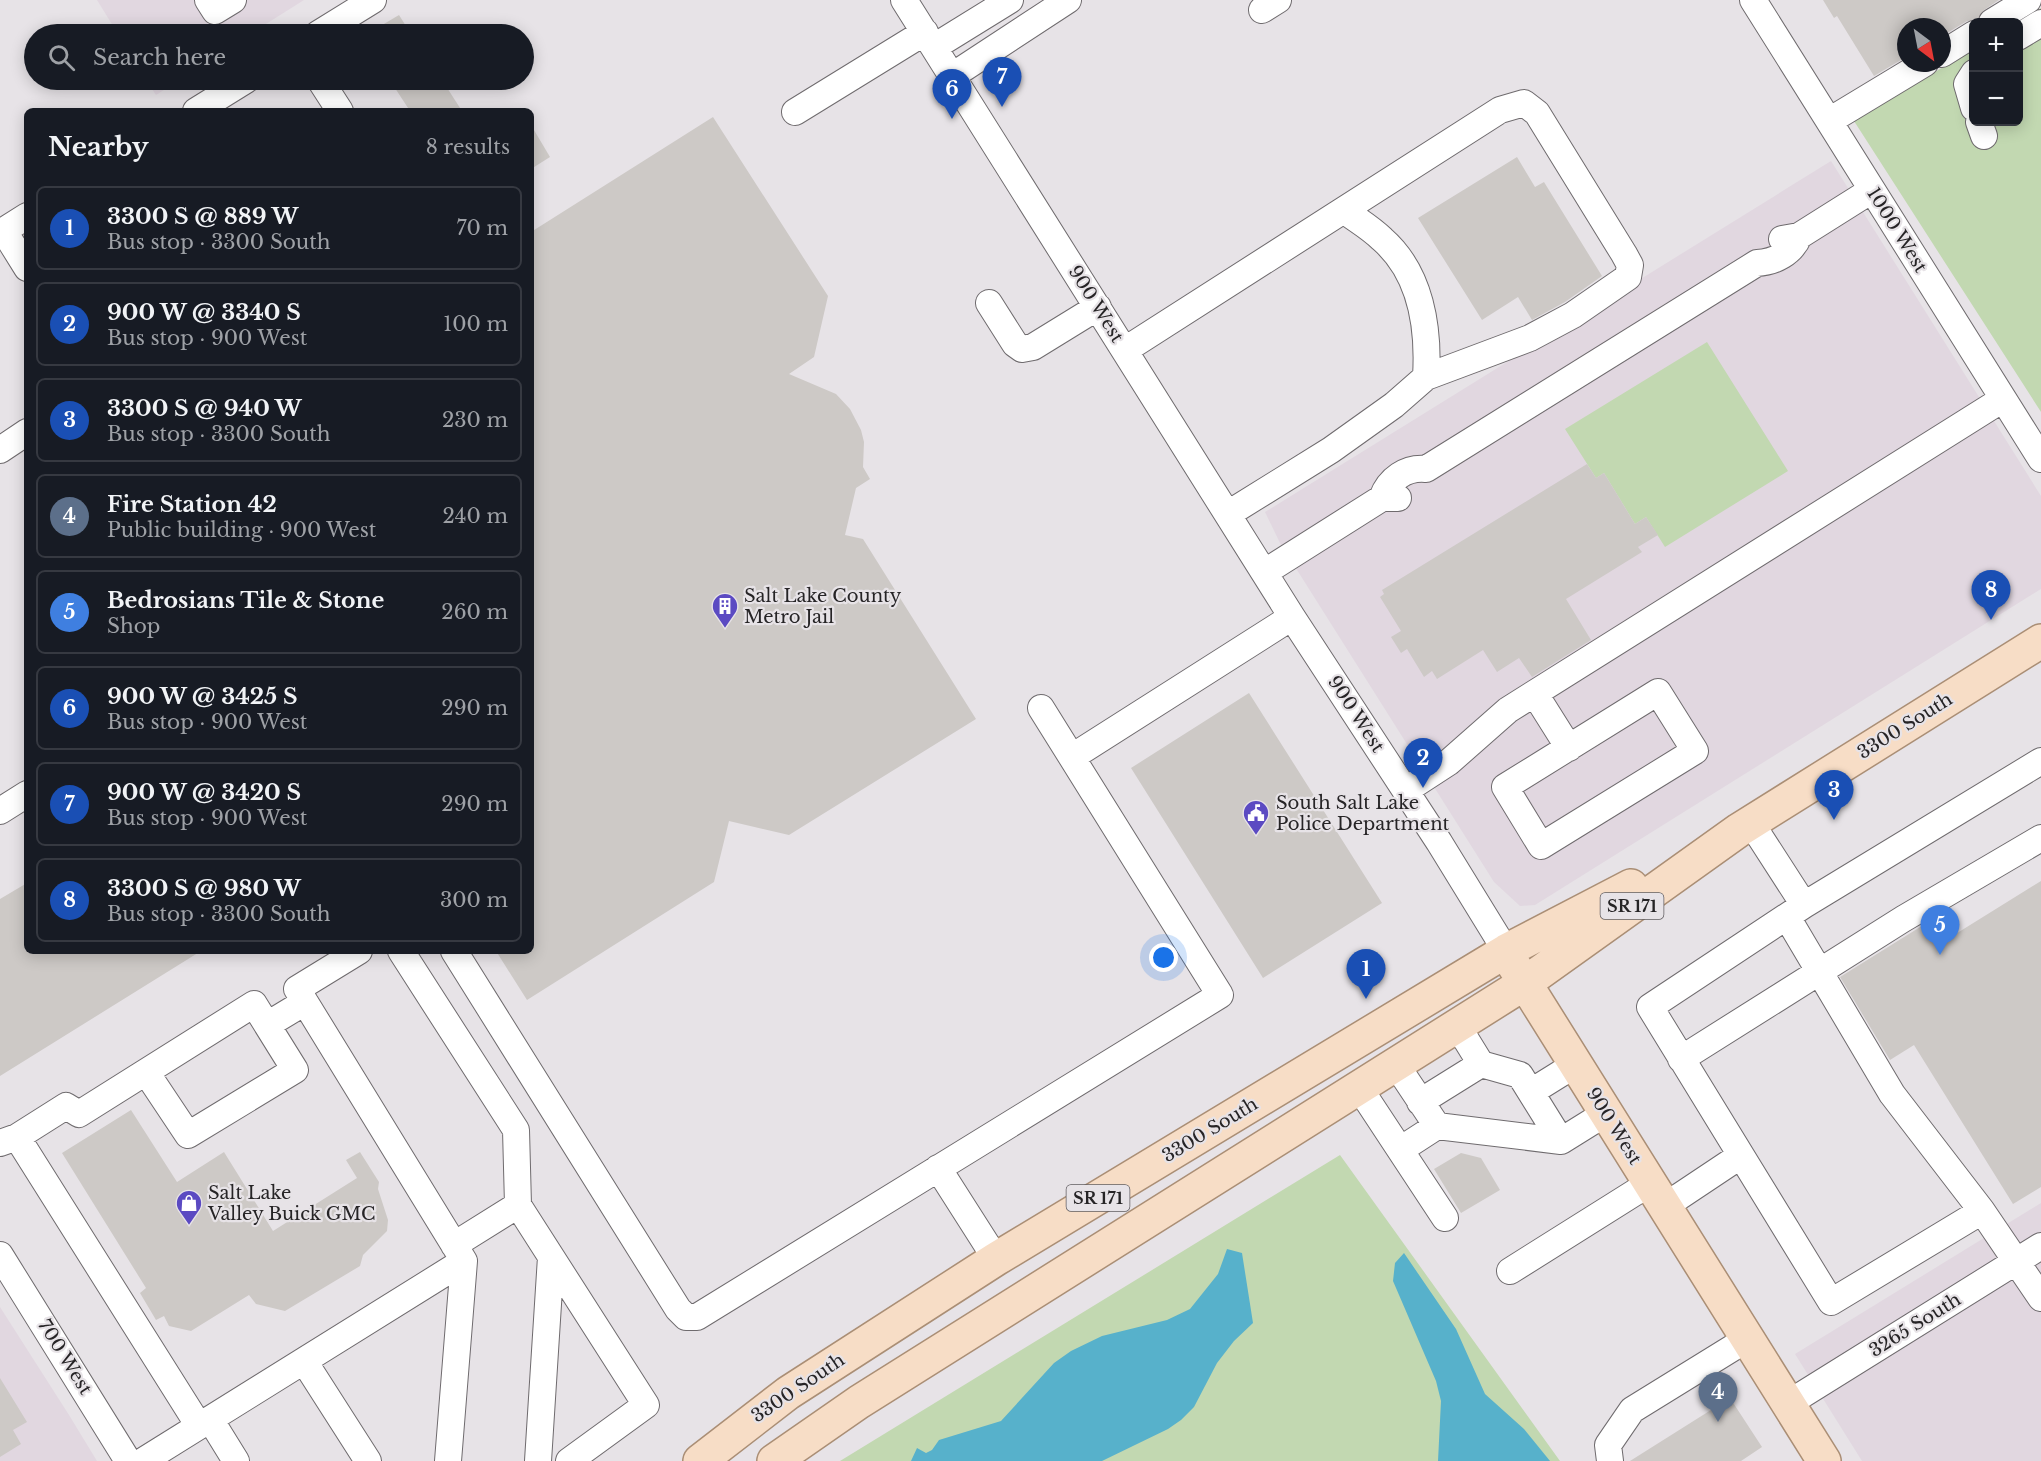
<!DOCTYPE html>
<meta charset="utf-8">
<style>
:root{--surface:#171b24;--page:#20242c;--text:#f1f3f6;--muted:#9ea1a6;--line:#363941;--accent:#1a73e8}
body{margin:0;font-family:"Libre Baskerville",serif;background:var(--page);color:var(--text)}
.controls{position:absolute;right:18px;top:18px;display:grid;overflow:hidden;border-radius:9px;box-shadow:0 3px 15px #0003}
.controls button{width:54px;height:54px;display:grid;place-items:center;padding:0;border:0;border-bottom:2px solid var(--line);background:var(--surface);color:var(--text);font:30px sans-serif}
.compass{position:absolute;left:1897px;top:18px;width:54px;height:54px;border-radius:50%;background:var(--surface);box-shadow:0 3px 15px #0003;rotate:148deg}
.you{position:absolute;left:1164px;top:958px;width:21px;height:21px;margin:-15px;border:4px solid #fff;border-radius:50%;background:#1a73e8;box-shadow:0 0 0 9px #1a73e833}
.badge{display:grid;place-items:center;width:39px;height:39px;border-radius:50%;background:var(--accent);color:#fff;font-size:20px;font-weight:700}
.pin{position:absolute;translate:-50% -50px;filter:drop-shadow(0 2px 3px #0008)}
.pin::after{content:'';position:absolute;top:32px;width:21px;height:18px;background:inherit;clip-path:polygon(0 0,100% 0,50% 100%)}
.list{margin:0;padding:0;list-style:none}
h2{display:flex;justify-content:space-between;align-items:center;height:78px;margin:0;padding:0 24px;font-size:26px}
h2 small{font-size:20px;font-weight:400;color:var(--muted)}
.list li{display:grid;grid-template-columns:39px 1fr auto;gap:18px;align-items:center;box-sizing:border-box;height:84px;margin:0 12px 12px;padding:0 12px;border:2px solid var(--line);border-radius:9px}
.list b{display:block;font-size:22px;white-space:nowrap}
.list p{margin:0;font-size:20px;white-space:nowrap;color:var(--muted)}
.list em{font-size:20px;font-style:normal;color:var(--muted)}
.icon{flex:none;width:33px;height:33px;fill:none;stroke:currentColor;stroke-width:2;stroke-linecap:round;stroke-linejoin:round}
.map{position:relative;flex:none;width:2041px;height:1461px;overflow:hidden}
.search{position:absolute;background:var(--surface);box-shadow:0 3px 15px #0003;left:24px;top:24px;width:510px;height:66px;display:flex;align-items:center;gap:15px;box-sizing:border-box;padding:0 21px;border-radius:33px;color:var(--muted);font-size:22px}
.panel{position:absolute;background:var(--surface);box-shadow:0 3px 15px #0003;left:24px;top:108px;width:510px;height:846px;border-radius:9px}
.map>svg:first-child{display:block}
</style>
<div class="map">
<svg width="2041" height="1461" viewBox="0 0 2041 1461">
<rect width="100%" height="100%" fill="#e7e3e7"/>
<path fill="#e1d7e0" d="M97 0H304L250 34H118Z
M146 80H180L156 95Z
M1831 161 2041 496V589L1535 905 1520 906 1494 882 1280 543 1265 512Z
M2041 1203V1461H1862L1795 1354Z
M0 1307 69 1415 97 1461H0Z"/>
<path fill="#c2d8b1" d="M2041 8V412L1854 121 1973 49 1974 122H2018L2016 22Z
M1707 342 1788 471 1665 547 1646 517 1635 524 1604 473 1596 478 1565 429Z
M1340 1155 1560 1461H840Z"/>
<path fill="#57b1cb" d="M1227 1249 1242 1253 1253 1323 1234 1341 1217 1363 1194 1407 1181 1420 1168 1429 1102 1461H911L917 1448 926 1453 932 1450 939 1440 1001 1421 1054 1363 1071 1351 1102 1336 1167 1320 1190 1309 1218 1274Z
M1404 1253 1456 1329 1485 1394 1524 1429 1550 1461H1438L1441 1401 1436 1381 1393 1281 1395 1263Z"/>
<path fill="#cdc9c6" d="M1823 0H1999L1984 10 1978 20 1967 21 1942 36V27H1906V57L1874 76 1837 16 1834 18Z
M399 15 411 34H367Z
M401 80H442L462 111H410L393 85Z
M713 117 828 296 814 357 789 374 836 394 850 409 861 430 864 442 863 467 870 479 856 488 845 535 863 539 976 719 789 835 729 821 714 882 527 1000 496 951H531V232Z
M531 125 550 157 531 169Z
M1517 157 1535 187 1544 182 1602 276 1565 302 1532 320 1518 297 1482 320 1418 218Z
M1587 464 1596 478 1604 473 1635 524 1646 517 1658 535 1638 547 1642 552 1566 599 1591 640 1532 677 1519 658 1497 672 1483 650 1437 679 1432 671 1424 677 1407 649 1401 653 1391 637 1401 631 1380 597 1384 594 1382 590Z
M1249 693 1382 903 1263 978 1131 768Z
M2041 881V1187L2013 1204 1914 1045 1890 1060 1840 977 1941 914 1954 935Z
M27 883V951H201L0 1076V899Z
M131 1110 177 1182 224 1152 273 1231 357 1178 346 1160 360 1152 379 1182 378 1189 388 1220 387 1231 363 1255 360 1266 285 1311 256 1304 249 1295 191 1331 169 1326 164 1316 156 1320 140 1293 146 1288 62 1153Z
M1461 1153 1481 1158 1500 1190 1461 1213 1434 1169Z
M0 1378 27 1422 13 1430 21 1444 0 1457Z
M1730 1398 1762 1447 1741 1461H1630Z"/>
<g fill="none" stroke-linecap="round" stroke-linejoin="round">
<g stroke="#6f6b6e" stroke-width="28">
<path id="minor" d="M208 0 215 11 233 0
M904 0 1292 617 1439 842 1506 951
M1753 0 2041 459
M1262 10 1278 0
M1992 22 2028 0
M318 34 373 0
M2018 37 2041 23
M934 47 1010 0
M1942 54 1974 34
M1974 73 1967 84 1974 108
M952 76 1068 0
M320 80 340 111
M196 111 246 80
M795 112 925 32
M1829 121 1925 63
M1979 122 1984 136
M1345 211C1357 220 1371 228 1382 239 1421 273 1429 328 1426 377
M4 231 27 268
M0 233 27 216
M1782 239 1799 236 1872 190
M989 303 1015 344 1022 349 1033 347 1098 307
M1125 350 1500 110 1524 103 1537 113 1624 254 1630 265 1628 277 1573 315 1530 338 1426 377 1394 405 1331 450 1228 514
M0 450 27 432
M1382 498C1389 479 1406 467 1426 469L1757 263C1775 262 1792 253 1799 236
M1265 572 1382 498H1398
M1658 692 1695 751 1541 846 1505 787Z
M1535 694 1569 748
M1072 757 1292 617
M1406 790 1449 762 1508 710 2003 399
M0 811 27 794
M1751 823 1804 905 1650 1007 1831 1302 1982 1211 2041 1298
M1804 905 2041 761
M1787 917 1892 1094 1982 1211
M401 951 516 1130 518 1205 646 1405 569 1461
M454 951 678 1309 686 1317H697L1220 995 1041 708
M1457 1025 1481 1064 1520 1075 1561 1141
M1681 1059 1903 919 2041 838
M1395 1063 1437 1126
M146 1072 188 1135 295 1070 267 1025
M1358 1086 1445 1218
M1531 1092 1576 1064
M1420 1102 1481 1064
M17 1137 199 1426
M0 1143 17 1137 66 1106 79 1114 254 1004 267 1025 305 1002
M1400 1150 1437 1126 1561 1141 1606 1113
M938 1168 996 1259
M1665 1206 1740 1156
M454 1245 518 1205
M0 1255 128 1461
M1510 1271 1650 1183
M304 1361 368 1461
M1789 1403 2041 1246
M210 1419 236 1461
M143 1461 464 1261 297 989 359 951
M448 1461 464 1261
M538 1461 551 1257
M1610 1461 1608 1445 1632 1410 1747 1339"/>
</g>
<g stroke="#aa8e75" stroke-width="36">
<path id="major" d="M1513 964 1824 1461
M700 1461 788 1393 996 1259 1506 951 1631 886
M774 1461 859 1402 1525 983 1739 830 2041 641"/>
</g>
<use href="#minor" stroke="#fff" stroke-width="26"/>
<use href="#major" stroke="#f7ddc6" stroke-width="33"/>
</g>
<defs>
<g id="building-pin" transform="scale(1.35)"><path d="M0 17L-7.5 6A9.5 9.5 0 1 1 7.5 6Z" fill="#5b4ac2" stroke="#e7e3e7"/><path d="M-4-6H4V6H1V3H-1V6H-4ZM-2.5-4.3h1.7v1.8h-1.7ZM.8-4.3h1.7v1.8H.8ZM-2.5-1h1.7V.8h-1.7ZM.8-1h1.7V.8H.8Z" fill="#fff"/></g>
<g id="civic-pin" transform="scale(1.35)"><path d="M0 17L-7.5 6A9.5 9.5 0 1 1 7.5 6Z" fill="#5b4ac2" stroke="#e7e3e7"/><path d="M-.6-6.5H3V-4.5H.6V-3L4-1V1h2V6H-6V1h2V-1L-.6-3ZM-1.2 2.5V6h2.4V2.5Z" fill="#fff"/></g>
<g id="shop-pin" transform="scale(1.35)"><path d="M0 17L-7.5 6A9.5 9.5 0 1 1 7.5 6Z" fill="#5b4ac2" stroke="#e7e3e7"/><path d="M-5-2.5h2.3a2.7 3.5 0 0 1 5.4 0H5L5.5 6h-11ZM-1.5-2.5h3a1.5 2.3 0 0 0-3 0Z" fill="#fff"/></g>
</defs>
<g fill-rule="evenodd">
<use href="#building-pin" x="725" y="606"/>
<use href="#civic-pin" x="1256" y="813"/>
<use href="#shop-pin" x="189" y="1203"/>
</g>
<g text-anchor="middle" stroke-width="4.5" stroke-linejoin="round" paint-order="stroke">
<g fill="#e7e3e7" stroke="#605d60" stroke-width="1.5">
<rect x="1600.5" y="893" width="63" height="26" rx="4.5"/>
<rect x="1066.5" y="1185" width="63" height="26" rx="4.5"/>
</g>
<g font-size="16" font-weight="bold" fill="#262426">
<text x="1632" y="912">SR 171</text>
<text x="1098" y="1204">SR 171</text>
</g>
<g font-size="18" fill="#262426" stroke="#e7e3e7">
<text transform="translate(1897 230) rotate(58)" y="6">1000 West</text>
<text transform="translate(1096 304) rotate(58)" y="6">900 West</text>
<text transform="translate(1356 714) rotate(57)" y="6">900 West</text>
<text transform="translate(1905 726) rotate(-32)" y="6">3300 South</text>
<text transform="translate(1614 1126) rotate(58)" y="6">900 West</text>
<text transform="translate(1210 1130) rotate(-31)" y="6">3300 South</text>
<text transform="translate(1915 1325) rotate(-32)" y="6">3265 South</text>
<text transform="translate(65 1357) rotate(58)" y="6">700 West</text>
<text transform="translate(798 1388) rotate(-34)" y="6">3300 South</text>
</g>
<g font-size="18" fill="#262426" stroke="#e7e3e7" text-anchor="start">
<text x="744" y="602">Salt Lake County<tspan x="744" dy="21">Metro Jail</tspan></text>
<text x="1276" y="809">South Salt Lake<tspan x="1276" dy="21">Police Department</tspan></text>
<text x="208" y="1199">Salt Lake<tspan x="208" dy="21">Valley Buick GMC</tspan></text>
</g>
</g>
</svg>
<div class="controls">
<button>+</button>
<button>−</button>
</div>
<svg class="compass" viewBox="-18 -18 36 36"><path d="M0-13l5 13h-10z" fill="#e53935"/><path d="M0 13l5-13h-10z" fill="#9ea1a6"/></svg>
<div class="you"></div>
<div class="pin badge" style="left:1366px;top:999px;background:#1a4fb4">1</div>
<div class="pin badge" style="left:1423px;top:788px;background:#1a4fb4">2</div>
<div class="pin badge" style="left:1834px;top:820px;background:#1a4fb4">3</div>
<div class="pin badge" style="left:1718px;top:1422px;background:#5c6f8a">4</div>
<div class="pin badge" style="left:1940px;top:955px;background:#3f7fe0">5</div>
<div class="pin badge" style="left:952px;top:119px;background:#1a4fb4">6</div>
<div class="pin badge" style="left:1002px;top:107px;background:#1a4fb4">7</div>
<div class="pin badge" style="left:1991px;top:620px;background:#1a4fb4">8</div>
<div class="search"><svg class="icon" aria-label="search" viewBox="0 0 24 24"><circle cx="10" cy="10" r="6"/><path d="M15 15l6 6"/></svg>Search here</div>
<section class="panel">
<h2>Nearby<small>8 results</small></h2>
<ul class="list">
<li><span class="badge" style="background:#1a4fb4">1</span><div><b>3300 S @ 889 W</b><p>Bus stop · 3300 South</p></div><em>70 m</em></li>
<li><span class="badge" style="background:#1a4fb4">2</span><div><b>900 W @ 3340 S</b><p>Bus stop · 900 West</p></div><em>100 m</em></li>
<li><span class="badge" style="background:#1a4fb4">3</span><div><b>3300 S @ 940 W</b><p>Bus stop · 3300 South</p></div><em>230 m</em></li>
<li><span class="badge" style="background:#5c6f8a">4</span><div><b>Fire Station 42</b><p>Public building · 900 West</p></div><em>240 m</em></li>
<li><span class="badge" style="background:#3f7fe0">5</span><div><b>Bedrosians Tile &amp; Stone</b><p>Shop</p></div><em>260 m</em></li>
<li><span class="badge" style="background:#1a4fb4">6</span><div><b>900 W @ 3425 S</b><p>Bus stop · 900 West</p></div><em>290 m</em></li>
<li><span class="badge" style="background:#1a4fb4">7</span><div><b>900 W @ 3420 S</b><p>Bus stop · 900 West</p></div><em>290 m</em></li>
<li><span class="badge" style="background:#1a4fb4">8</span><div><b>3300 S @ 980 W</b><p>Bus stop · 3300 South</p></div><em>300 m</em></li>
</ul>
</section>
</div>
